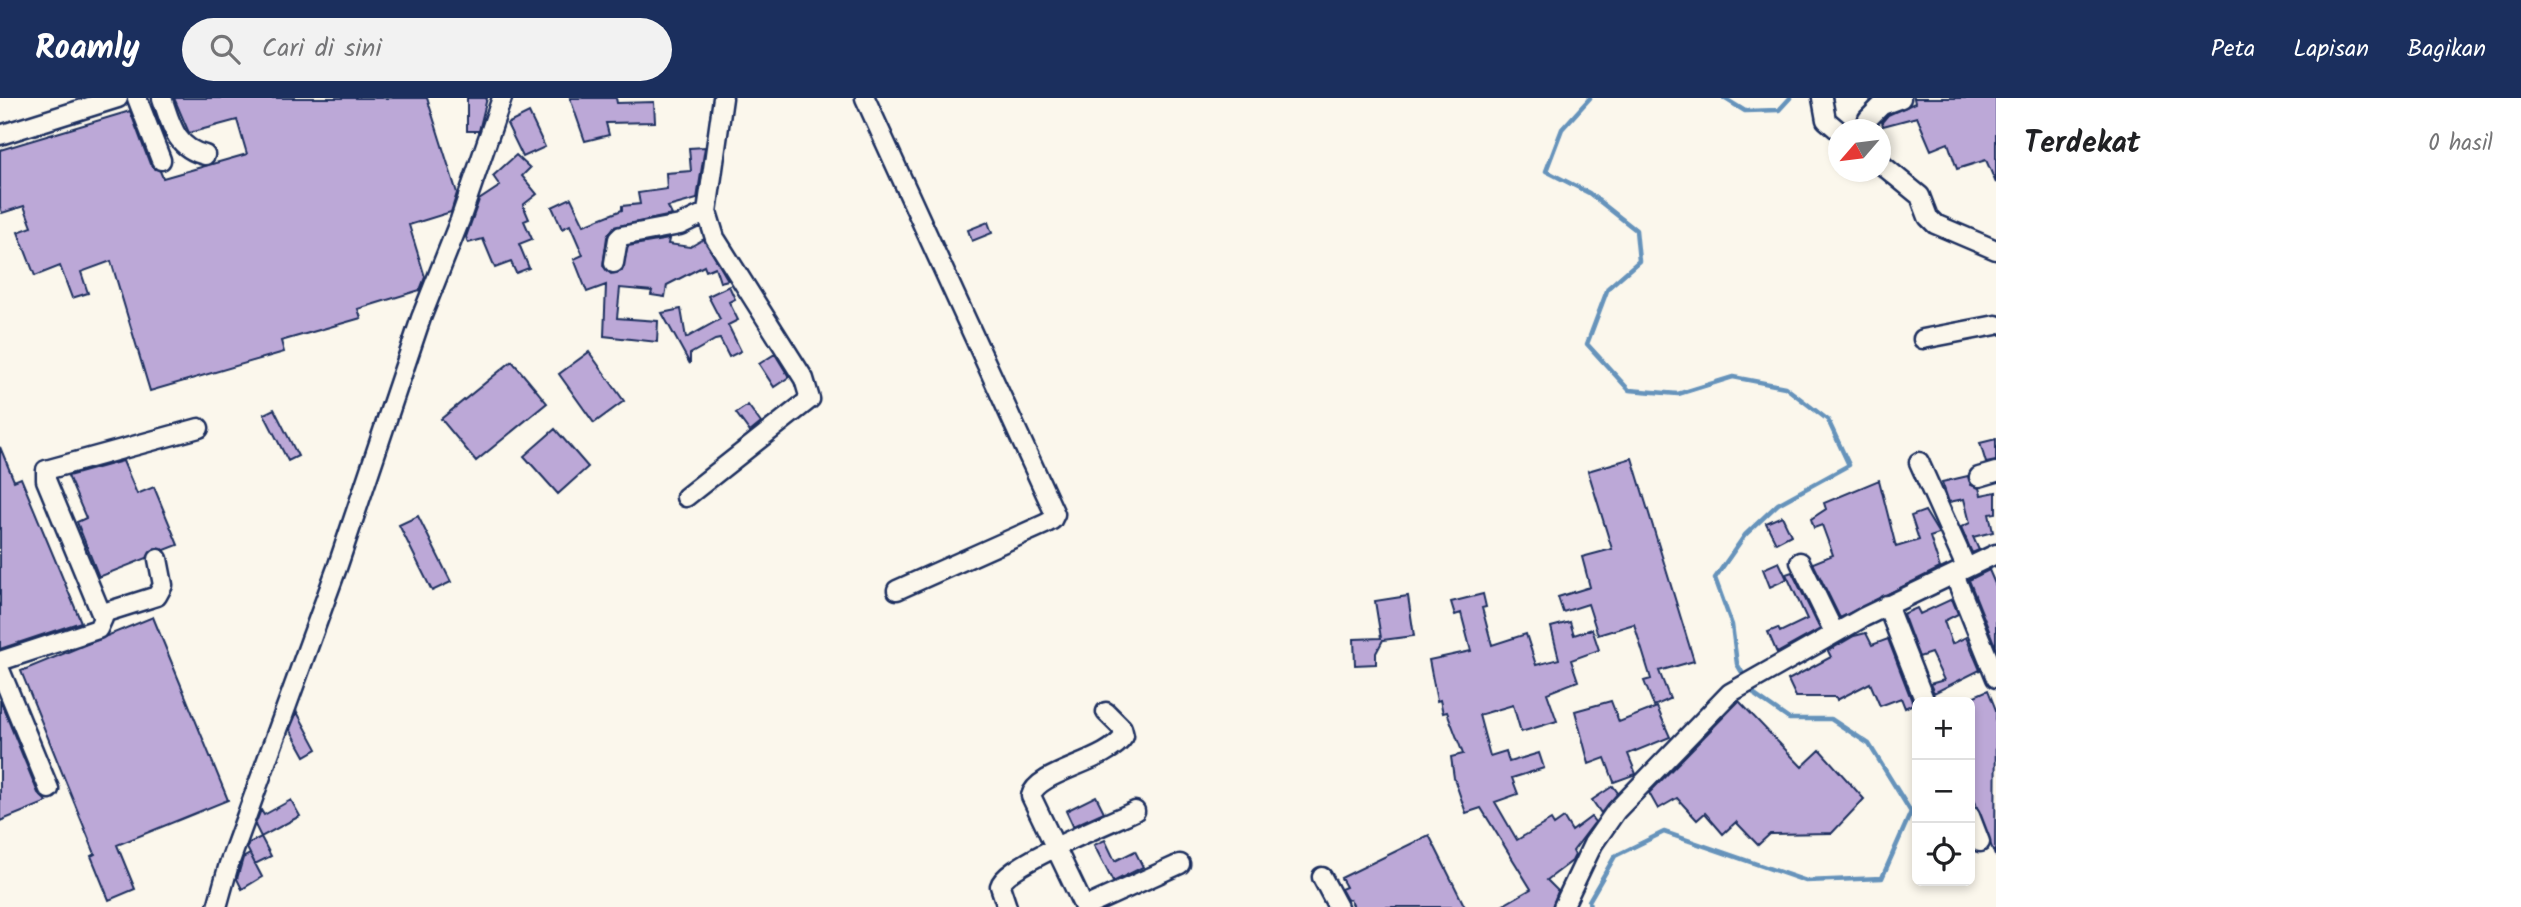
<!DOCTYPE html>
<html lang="id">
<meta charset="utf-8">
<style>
:root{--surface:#fff;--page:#f2f2f2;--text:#202124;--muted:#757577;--line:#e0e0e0;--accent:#1b2f5e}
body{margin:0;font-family:Kalam,sans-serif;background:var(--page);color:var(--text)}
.controls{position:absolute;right:21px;bottom:21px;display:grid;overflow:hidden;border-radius:10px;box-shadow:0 4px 10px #0003}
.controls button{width:63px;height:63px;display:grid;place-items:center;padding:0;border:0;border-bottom:2px solid var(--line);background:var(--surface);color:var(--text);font:35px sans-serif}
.compass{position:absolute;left:1828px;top:21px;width:63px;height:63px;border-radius:50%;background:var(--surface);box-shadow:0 4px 10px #0003;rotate:242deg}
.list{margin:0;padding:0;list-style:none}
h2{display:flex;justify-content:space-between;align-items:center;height:91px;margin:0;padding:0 28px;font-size:30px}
h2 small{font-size:23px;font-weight:400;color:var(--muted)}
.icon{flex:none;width:38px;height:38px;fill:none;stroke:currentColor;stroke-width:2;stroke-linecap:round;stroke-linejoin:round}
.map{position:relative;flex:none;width:1996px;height:809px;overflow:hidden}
header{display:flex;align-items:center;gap:42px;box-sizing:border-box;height:98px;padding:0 35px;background:var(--accent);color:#fff}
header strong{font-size:33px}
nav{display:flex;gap:38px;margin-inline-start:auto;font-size:24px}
.search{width:490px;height:63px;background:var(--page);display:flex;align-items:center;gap:18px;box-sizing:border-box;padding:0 24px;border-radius:38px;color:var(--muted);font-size:26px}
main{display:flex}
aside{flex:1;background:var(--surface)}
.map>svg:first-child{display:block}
</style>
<header>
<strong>Roamly</strong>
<div class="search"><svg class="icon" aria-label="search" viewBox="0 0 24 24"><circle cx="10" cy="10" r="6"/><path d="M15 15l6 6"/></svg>Cari di sini</div>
<nav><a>Peta</a><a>Lapisan</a><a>Bagikan</a></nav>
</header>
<main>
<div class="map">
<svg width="1996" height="809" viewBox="0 0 1996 809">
<rect width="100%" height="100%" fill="#fbf7ec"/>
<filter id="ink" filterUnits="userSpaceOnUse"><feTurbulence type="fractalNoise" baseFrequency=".0143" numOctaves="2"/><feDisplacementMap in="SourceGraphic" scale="14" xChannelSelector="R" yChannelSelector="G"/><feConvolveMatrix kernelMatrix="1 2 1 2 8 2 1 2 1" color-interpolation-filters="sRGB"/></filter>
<g filter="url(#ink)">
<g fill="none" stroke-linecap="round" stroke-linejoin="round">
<path stroke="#6693bb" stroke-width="4.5" d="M1590 0 1562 31 1546 73 1589 95 1636 132 1639 163 1608 190 1587 246 1629 292 1678 296 1733 279 1785 289 1828 322 1849 367 1778 406 1745 437 1715 480 1732 527 1737 566 1746 581
M1724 0 1745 13 1779 12 1790 0
M1590 809 1589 803 1615 758 1664 734 1806 783 1882 780 1911 714 1869 646 1831 621H1789L1756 598 1750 589"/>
</g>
<path fill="#bca8d7" stroke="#1b2f5e" stroke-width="2" d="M174 0H427L457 95 451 114 409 127 425 179 420 192 358 211 361 220 281 243 284 254 150 293 111 163 81 174 88 195 72 200 60 168 35 178 18 134 32 129 24 108 2 115 0 109V52L130 13 150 66 160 73 163 80 247 56 237 22 189 35Z
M467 0H487L479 33H467Z
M570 0H616L617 5 654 4 655 24 606 25 609 37 585 43Z
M1914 0H1996V85L1986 62 1957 71 1948 45 1931 52 1917 19 1883 28 1882 24 1888 17 1915 5Z
M529 15 545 49 523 59 507 26Z
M705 49 697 101 668 109 672 117 614 129 607 139 603 168 611 176 622 173 628 148 669 141 668 146 690 149 704 141 728 182 720 184 715 169 706 173 704 168 667 187 665 199 651 197 652 193 620 190 617 220 658 223 657 244 604 238 606 187 587 194 574 161 583 157 570 127 562 131 552 109 571 100 584 127 622 112V108L640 106 638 95 667 91 666 75 691 73 689 50Z
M516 57 530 70 522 78 537 96 523 107 529 121 524 123 532 141 519 146 529 170 516 175 511 164 495 170 483 141 468 145 466 139 479 102 500 88 493 78Z
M988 124 992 135 972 143 968 132Z
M729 188 735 201 729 204 738 222 728 227 741 253 729 259 720 241 715 242 690 256V266L662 215 681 211 686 240 720 221 708 198Z
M589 254 624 303 594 325 559 276Z
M775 256 789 279 774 289 759 266Z
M512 263 547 305 476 363 441 321Z
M748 307 761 325 750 334 736 315Z
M274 311 298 358 288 363 264 316Z
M555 331 588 369 558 396 524 358Z
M1996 341V363L1986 365 1980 345Z
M0 349 14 383 21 380 81 524 0 551Z
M1632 360 1694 563 1659 573 1670 601 1654 608 1644 583 1651 581 1634 526 1598 537 1588 506 1563 514 1558 499 1590 489 1582 459 1612 451 1588 373Z
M123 363 137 396 154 389 178 447 165 452 155 450 147 460 99 479 77 424 86 420 68 378Z
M1968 378 1971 387 1979 390 1981 397 1996 394V415L1989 416 1993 434 1973 439 1979 452 1972 455 1961 429 1970 425 1964 401 1949 404 1942 384Z
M1879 382 1896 449 1919 442 1911 418 1925 413 1939 436 1930 439 1940 470 1840 520 1813 465 1833 457 1822 427 1814 430 1811 421 1826 411 1824 405Z
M418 418 451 484 432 493 399 427Z
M1782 418 1791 437 1776 445 1766 425Z
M1779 464 1787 481 1770 489 1763 471Z
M1989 472 1996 488V550L1969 482Z
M1792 474 1820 531 1777 555 1768 534 1778 530 1780 534 1807 521 1786 476Z
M1483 496 1486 509 1482 510 1492 547 1526 536 1536 567 1559 561 1551 529 1570 524 1574 537 1592 531 1599 552 1571 562 1578 583 1547 595 1557 623 1521 634 1513 607 1479 617 1490 658 1506 653 1509 664 1539 655 1544 670 1512 680 1518 696 1495 704 1517 742 1551 722 1554 727 1564 720 1572 733 1591 719 1595 724 1573 753 1575 757 1572 763 1547 782 1558 793 1552 809H1500L1531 791 1481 710 1466 715 1454 680 1451 659 1463 656 1447 614 1443 615 1440 602 1437 603 1429 562 1471 553 1461 515 1455 517 1451 504Z
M1408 498 1414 538 1383 542 1376 555V566L1355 567 1354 541 1381 540 1375 503Z
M1952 501 1958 516 1944 523 1952 546 1966 539 1980 572 1934 595 1930 586 1944 582 1931 555 1919 559 1903 516 1917 510 1920 516Z
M153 519 228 702 117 747 135 791 109 802 91 758 95 756 21 573Z
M1866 535 1872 547 1888 541 1913 606 1905 610 1901 600 1880 608 1870 585 1837 602 1836 599H1796L1788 582 1831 559 1828 553 1854 538Z
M1988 592 1996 612 1995 758 1970 690V600Z
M0 602 38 695 47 704 0 723Z
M1611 603 1619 624 1657 609 1670 639 1628 656 1636 676 1614 684 1605 660 1589 666 1575 613Z
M1739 603 1802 669 1820 652 1864 701 1832 735 1770 736 1758 747 1736 724 1723 736 1705 715 1697 722 1677 700 1658 711 1649 695Z
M297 614 317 651 305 658 290 631Z
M1613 688 1618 695 1601 715 1592 702Z
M1096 698 1104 714 1073 728 1066 713Z
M291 702 300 718 261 739 255 727 261 712 264 717Z
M1429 737 1465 809H1354L1350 801 1347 802 1341 791 1346 789 1341 780Z
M261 739 271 758 255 766 247 750 249 745Z
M1105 742 1115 763 1135 753 1143 769 1113 784 1094 747Z
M250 756 262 779 242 791 237 781 243 760Z"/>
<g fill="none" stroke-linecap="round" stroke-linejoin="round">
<g stroke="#1b2f5e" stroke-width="23">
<path id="minor" d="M137 0 161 62
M162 0C171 26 175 50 205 57
M865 0 1055 416 1052 422 1045 426 897 492
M1822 0 1826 22 1839 33
M1868 21 1882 7 1901 0
M0 37 118 0
M1881 66 1920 98 1928 119 1935 126 1996 152
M614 165 618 141 621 138 680 127 707 114
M1923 241 1996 227
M1919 364 1966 469
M1979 379 1996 374
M686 399 810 301 804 281 715 140 707 114 723 0
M1800 464 1834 534
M1954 476 1996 580
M1887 507 1925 604
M103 515 157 498 163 487 158 461
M0 563 98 531 103 520 46 382V372L199 330
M0 572 49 691
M1970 718 1980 744
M1322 779 1338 809
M217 809 229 766 338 467 421 220 460 122 502 0
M1007 809 1000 788C1005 767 1112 724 1135 713
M1084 809 1031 698C1037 673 1107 665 1124 638L1122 630 1106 614
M1085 809 1180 766
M1563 809 1593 746 1616 713 1730 595 1864 519 1996 456"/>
</g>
<use href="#minor" stroke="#fbf7ec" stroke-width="18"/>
</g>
</g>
</svg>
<div class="controls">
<button>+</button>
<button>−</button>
<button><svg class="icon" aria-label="locate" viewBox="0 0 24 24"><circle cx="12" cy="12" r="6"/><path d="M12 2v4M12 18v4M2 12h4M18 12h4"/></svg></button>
</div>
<svg class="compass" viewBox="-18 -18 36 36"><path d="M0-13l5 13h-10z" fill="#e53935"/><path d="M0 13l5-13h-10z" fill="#757577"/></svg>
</div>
<aside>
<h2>Terdekat<small>0 hasil</small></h2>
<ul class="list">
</ul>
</aside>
</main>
